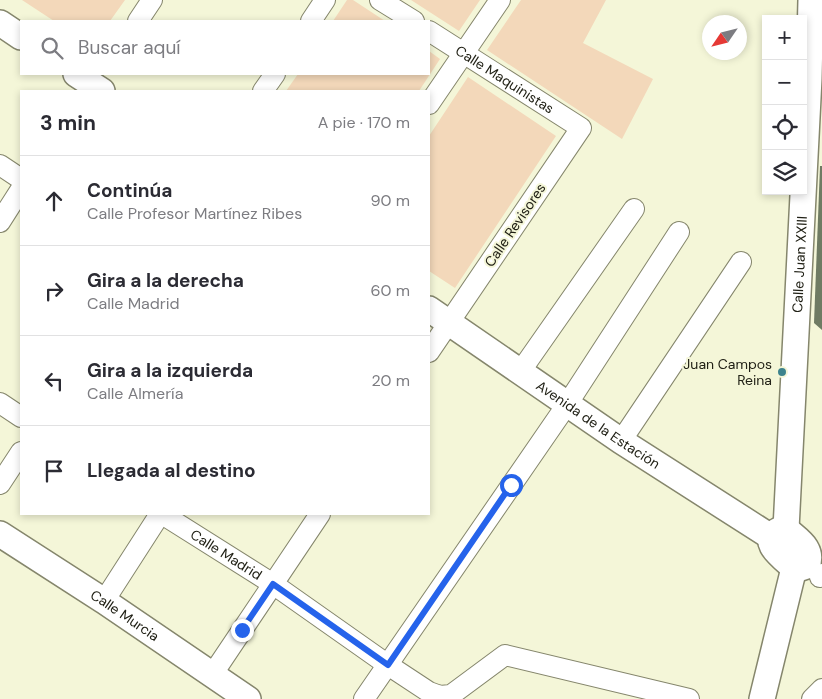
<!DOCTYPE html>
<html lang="es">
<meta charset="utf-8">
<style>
:root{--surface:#fff;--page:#f7f7f7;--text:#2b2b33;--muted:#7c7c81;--line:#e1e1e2}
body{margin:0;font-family:"DM Sans",sans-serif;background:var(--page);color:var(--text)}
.controls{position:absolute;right:15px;top:15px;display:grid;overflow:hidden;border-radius:0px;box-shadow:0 2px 8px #0003}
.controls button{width:45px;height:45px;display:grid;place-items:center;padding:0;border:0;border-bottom:1px solid var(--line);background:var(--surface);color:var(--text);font:25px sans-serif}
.compass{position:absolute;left:702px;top:15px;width:45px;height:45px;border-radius:50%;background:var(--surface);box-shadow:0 2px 8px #0003;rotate:235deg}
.stop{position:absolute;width:15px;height:15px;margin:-11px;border:4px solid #2563eb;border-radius:50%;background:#fff}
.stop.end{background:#2563eb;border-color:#fff;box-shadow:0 1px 5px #0008}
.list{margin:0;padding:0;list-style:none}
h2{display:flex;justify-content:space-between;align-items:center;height:65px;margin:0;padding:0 20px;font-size:21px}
h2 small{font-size:16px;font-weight:400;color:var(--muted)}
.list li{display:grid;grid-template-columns:32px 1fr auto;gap:15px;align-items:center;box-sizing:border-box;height:90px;padding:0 20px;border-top:1px solid var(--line)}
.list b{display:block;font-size:19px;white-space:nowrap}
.list p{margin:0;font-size:16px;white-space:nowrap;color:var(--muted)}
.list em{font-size:16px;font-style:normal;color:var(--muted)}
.icon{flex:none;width:28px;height:28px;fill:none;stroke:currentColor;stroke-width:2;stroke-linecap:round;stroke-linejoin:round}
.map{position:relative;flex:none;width:822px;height:699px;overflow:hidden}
.search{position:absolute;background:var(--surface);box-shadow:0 2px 8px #0003;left:20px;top:20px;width:410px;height:55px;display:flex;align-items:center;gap:12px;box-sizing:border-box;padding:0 18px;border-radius:0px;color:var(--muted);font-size:19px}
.panel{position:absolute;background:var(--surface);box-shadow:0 2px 8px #0003;left:20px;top:90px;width:410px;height:425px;border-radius:0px}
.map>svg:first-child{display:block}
</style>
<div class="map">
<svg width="822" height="699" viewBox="0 0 822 699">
<rect width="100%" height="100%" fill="#f4f6d8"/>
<path fill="#f3d8ba" d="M22 0H125L110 21H54Z
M347 0H353L385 21H333Z
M411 0H480L459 31Z
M521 0H606L583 43 653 79 622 139 487 50Z
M429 51 440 59 419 91H286L298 74H429Z
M468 77 556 136 455 288 429 271V136Z"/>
<path fill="#6f7b63" d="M820 166H822V330L814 323Z"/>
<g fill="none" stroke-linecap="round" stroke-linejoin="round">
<g stroke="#85866c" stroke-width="22">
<g id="minor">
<path d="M380 0 414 21"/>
<path d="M138 21 152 0"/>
<path d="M311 21 325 0"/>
<path id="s1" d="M429 31 581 128 429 352"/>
<path d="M263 91 275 74"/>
<path d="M429 104 500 0"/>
<path d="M0 165 21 179"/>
<path d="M0 222 21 189"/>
<path d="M520 372 634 209"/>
<path d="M0 403 21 417"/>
<path d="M621 441 741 262"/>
<path d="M0 484 21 452"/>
<path id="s2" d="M162 514 273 584 388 665 429 692 440 696 451 695 505 655 689 699"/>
<path d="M820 577 822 574"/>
<path d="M104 601 160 514"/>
<path d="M212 675 320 514"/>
<path d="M364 699 568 403 679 232"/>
<path d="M812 699 822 689"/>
</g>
</g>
<g stroke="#85866c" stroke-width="28">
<g id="tertiary">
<path d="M0 23 21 37"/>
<path d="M76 74 102 91"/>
<path id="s3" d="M429 309 621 441 771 537"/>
<path d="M781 529H786C798 540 814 548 807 566L798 569 794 568C783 558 756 540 781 529Z"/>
<path id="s4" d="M786 529 809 78 811 0"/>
<path id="s5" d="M0 534 104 601 248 699"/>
<path d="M762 699 794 568"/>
</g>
</g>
<use href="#minor" stroke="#fff" stroke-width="20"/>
<use href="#tertiary" stroke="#fff" stroke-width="25"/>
</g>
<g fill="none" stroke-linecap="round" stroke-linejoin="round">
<path stroke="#2563eb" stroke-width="6" d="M242 630 273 584 388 665 511 485"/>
</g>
<circle fill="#3d838d" stroke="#f4f6d8" stroke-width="2" cx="782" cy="372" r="5"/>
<g text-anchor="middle" stroke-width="4" stroke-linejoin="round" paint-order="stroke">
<g font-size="14" fill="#212116" stroke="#f4f6d8">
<text dy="5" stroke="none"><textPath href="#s1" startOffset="90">Calle Maquinistas</textPath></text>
<text transform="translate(515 225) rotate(-56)" y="5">Calle Revisores</text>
<text dy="5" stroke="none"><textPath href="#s4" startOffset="265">Calle Juan XXIII</textPath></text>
<text dy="5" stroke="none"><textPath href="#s3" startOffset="205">Avenida de la Estación</textPath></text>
<text dy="5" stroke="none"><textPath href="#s2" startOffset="76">Calle Madrid</textPath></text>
<text dy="5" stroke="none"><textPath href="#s5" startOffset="149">Calle Murcia</textPath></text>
</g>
<g font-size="14" fill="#212116" stroke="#f4f6d8" text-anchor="end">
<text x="772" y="369">Juan Campos<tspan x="772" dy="16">Reina</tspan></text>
</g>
</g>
</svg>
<div class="controls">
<button>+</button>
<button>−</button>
<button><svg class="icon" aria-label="locate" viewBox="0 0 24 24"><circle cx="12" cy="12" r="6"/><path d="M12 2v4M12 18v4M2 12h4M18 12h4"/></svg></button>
<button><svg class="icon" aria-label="layers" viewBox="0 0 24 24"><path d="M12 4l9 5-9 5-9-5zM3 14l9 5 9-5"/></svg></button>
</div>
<svg class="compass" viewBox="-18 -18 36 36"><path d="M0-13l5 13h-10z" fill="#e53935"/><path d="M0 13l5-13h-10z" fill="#7c7c81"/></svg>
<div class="stop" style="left:511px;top:485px"></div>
<div class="stop end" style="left:242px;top:630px"></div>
<div class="search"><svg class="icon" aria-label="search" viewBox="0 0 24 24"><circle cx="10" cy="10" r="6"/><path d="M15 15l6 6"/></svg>Buscar aquí</div>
<section class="panel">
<h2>3 min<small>A pie · 170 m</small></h2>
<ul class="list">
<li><svg class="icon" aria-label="ahead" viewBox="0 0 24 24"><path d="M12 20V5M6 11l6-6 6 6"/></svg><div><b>Continúa</b><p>Calle Profesor Martínez Ribes</p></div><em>90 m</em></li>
<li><svg class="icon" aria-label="right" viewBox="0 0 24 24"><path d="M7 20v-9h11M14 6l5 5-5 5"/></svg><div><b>Gira a la derecha</b><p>Calle Madrid</p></div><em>60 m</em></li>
<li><svg class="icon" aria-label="left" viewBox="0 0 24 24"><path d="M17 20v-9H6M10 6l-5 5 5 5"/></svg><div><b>Gira a la izquierda</b><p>Calle Almería</p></div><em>20 m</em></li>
<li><svg class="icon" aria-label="arrive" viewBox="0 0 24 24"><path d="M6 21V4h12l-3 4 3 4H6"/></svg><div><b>Llegada al destino</b></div></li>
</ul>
</section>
</div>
